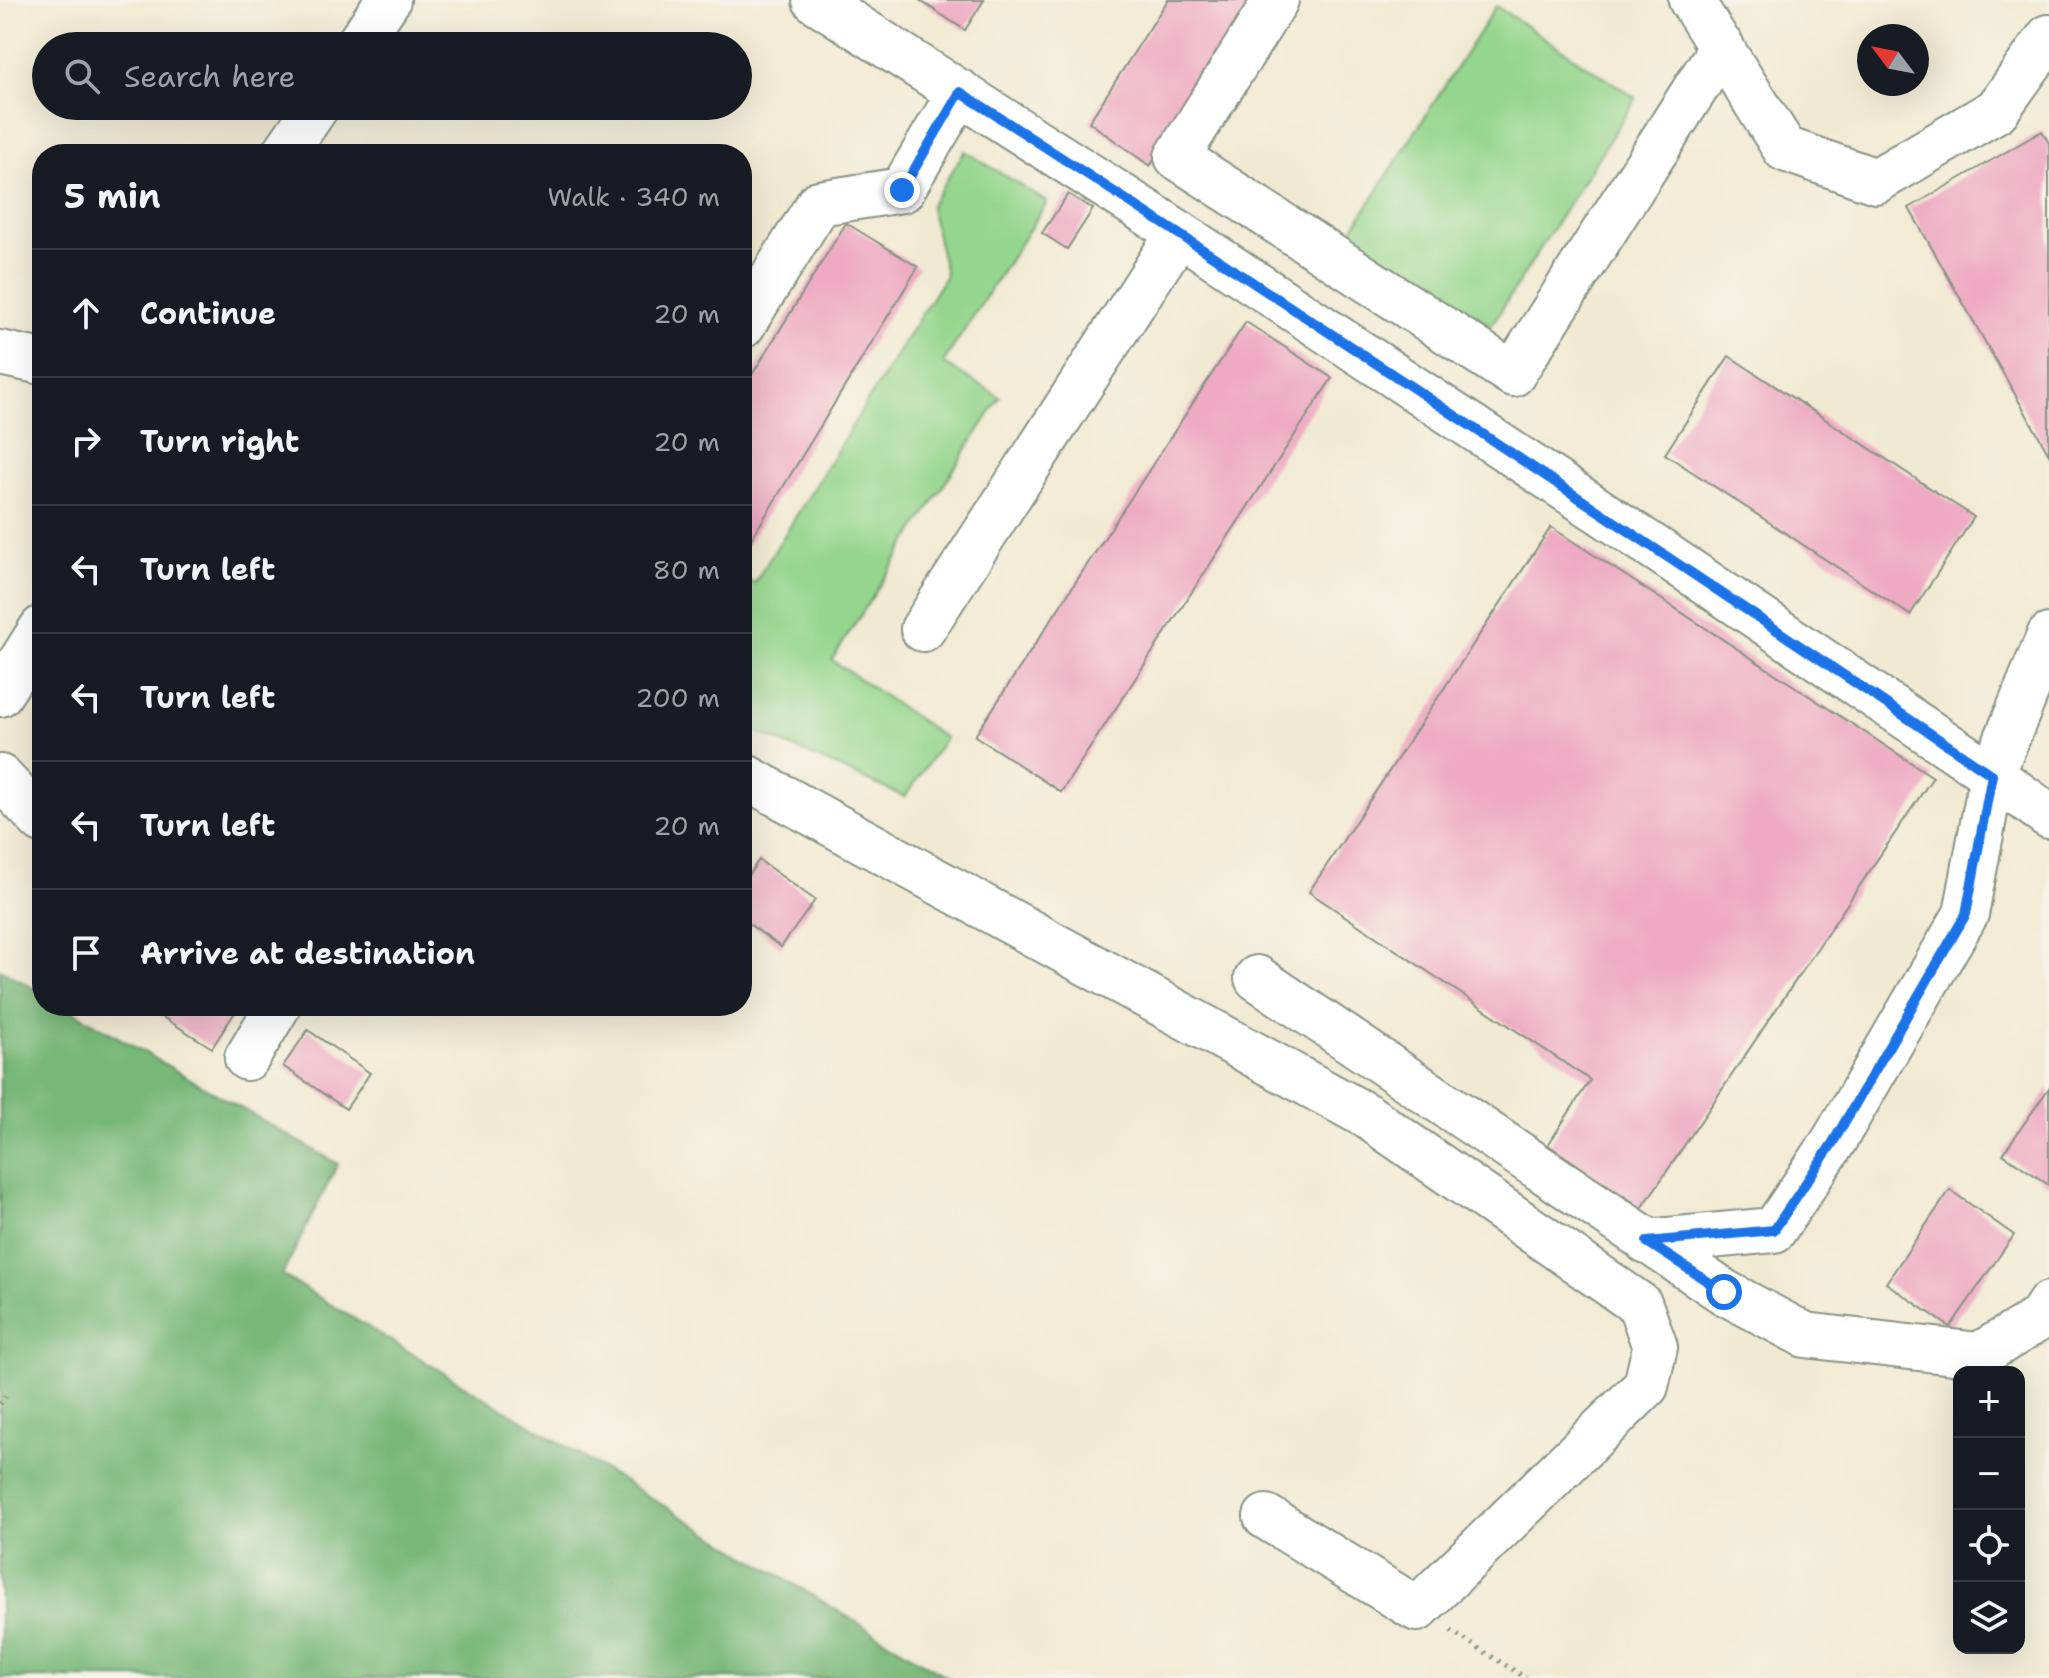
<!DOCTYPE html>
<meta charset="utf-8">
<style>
:root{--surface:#171b24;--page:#20242c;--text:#f1f3f6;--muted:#9ea1a6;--line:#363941}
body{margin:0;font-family:"Shantell Sans",sans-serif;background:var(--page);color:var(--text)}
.controls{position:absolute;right:24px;bottom:24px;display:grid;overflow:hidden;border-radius:16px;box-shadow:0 8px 32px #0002}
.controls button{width:72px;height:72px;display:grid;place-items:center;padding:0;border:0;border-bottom:2px solid var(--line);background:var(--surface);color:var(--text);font:40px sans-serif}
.compass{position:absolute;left:1857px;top:24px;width:72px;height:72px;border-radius:50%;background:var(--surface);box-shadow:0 8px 32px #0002;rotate:302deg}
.stop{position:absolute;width:24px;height:24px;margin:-18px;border:6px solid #1a73e8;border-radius:50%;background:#fff}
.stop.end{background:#1a73e8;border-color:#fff;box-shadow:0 2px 8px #0008}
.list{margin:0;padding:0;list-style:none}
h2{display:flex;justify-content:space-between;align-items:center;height:104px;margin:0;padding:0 32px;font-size:34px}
h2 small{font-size:26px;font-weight:400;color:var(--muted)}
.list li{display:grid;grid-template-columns:52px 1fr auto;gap:24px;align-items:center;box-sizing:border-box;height:128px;padding:0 32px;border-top:2px solid var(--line)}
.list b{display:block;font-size:30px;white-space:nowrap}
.list em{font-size:26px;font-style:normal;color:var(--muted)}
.icon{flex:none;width:44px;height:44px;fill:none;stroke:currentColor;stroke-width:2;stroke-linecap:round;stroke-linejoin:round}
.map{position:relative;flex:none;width:2049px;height:1678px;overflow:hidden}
.search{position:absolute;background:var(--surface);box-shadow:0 8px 32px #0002;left:32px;top:32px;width:720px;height:88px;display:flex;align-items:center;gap:20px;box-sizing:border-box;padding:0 28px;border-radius:44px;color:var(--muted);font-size:30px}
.panel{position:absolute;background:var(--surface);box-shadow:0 8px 32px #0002;left:32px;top:144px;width:720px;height:872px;border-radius:32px}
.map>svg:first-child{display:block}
</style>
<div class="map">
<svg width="2049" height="1678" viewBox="0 0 2049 1678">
<rect width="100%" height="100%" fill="#f7f3e8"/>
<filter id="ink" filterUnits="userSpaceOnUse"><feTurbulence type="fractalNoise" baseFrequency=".0125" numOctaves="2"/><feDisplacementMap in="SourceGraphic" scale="16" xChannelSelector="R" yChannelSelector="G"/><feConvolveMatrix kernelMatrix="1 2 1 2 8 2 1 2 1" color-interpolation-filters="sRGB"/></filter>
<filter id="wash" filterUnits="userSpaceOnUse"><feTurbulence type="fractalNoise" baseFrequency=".006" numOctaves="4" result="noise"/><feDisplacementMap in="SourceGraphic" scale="32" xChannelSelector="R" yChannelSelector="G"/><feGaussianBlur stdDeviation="1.8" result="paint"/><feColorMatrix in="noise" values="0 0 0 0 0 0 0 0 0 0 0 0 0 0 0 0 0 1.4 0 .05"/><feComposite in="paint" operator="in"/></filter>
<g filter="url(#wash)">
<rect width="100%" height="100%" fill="#f1ead3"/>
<path fill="#94d68d" stroke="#5a8a60" stroke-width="2" d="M1496 6 1636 98 1491 326 1349 235Z
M965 151 1047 202 943 363 1000 397 832 660 945 738 905 797 742 725V577L754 584 946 275 930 206Z"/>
<path fill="#77b778" stroke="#4b7a56" stroke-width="2" d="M0 969 42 993V1006H64L338 1164 282 1275 949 1678H0Z"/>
<g id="blocks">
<path fill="#eeaac3" d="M919 0H984L965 30Z
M1168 0H1261L1150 166 1089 122Z
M2042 131 2049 143V454L1909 208Z
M1068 194 1093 209 1067 249 1042 233Z
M846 223 918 267 742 554V391Z
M1246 322 1332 378 1061 792 975 736Z
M1729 356 1974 517 1910 615 1665 454Z
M1551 527 1933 777 1642 1208 1548 1145 1590 1080 1309 892Z
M759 860 815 900 781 947 742 919V884Z
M153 1006H239L212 1048 150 1009Z
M308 1030 370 1073 346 1109 283 1066Z
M2049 1088V1185L2003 1154Z
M1950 1190 2014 1235 1950 1327 1886 1283Z"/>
</g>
</g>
<g filter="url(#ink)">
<use href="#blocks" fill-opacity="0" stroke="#889484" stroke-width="2"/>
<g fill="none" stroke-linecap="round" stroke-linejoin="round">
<g stroke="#889484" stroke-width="48">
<path id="minor" d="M815 0 1179 233 1661 552 1992 775 2049 816
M1276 0 1177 157 1513 374 1722 47
M1691 0 1785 149 1876 181 1997 110 2049 37
M357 46 388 0
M284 154 317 106
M742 326 819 203 902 190 960 92
M0 353 42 362
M923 629 1179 233
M0 694 42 628
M742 775 1367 1116 1640 1305 1655 1347 1646 1386 1417 1609 1266 1517
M0 777 42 821
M1257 978 1724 1292 1805 1335 1979 1355 2040 1318 2049 1304
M247 1058 278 1006
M1647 1242 1774 1230 1832 1144 1966 914 1992 775 2049 636"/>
</g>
<path stroke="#889484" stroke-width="5" stroke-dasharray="2 6" stroke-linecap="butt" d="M0 1404 8 1392
M1451 1631 1526 1678"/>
<use href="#minor" stroke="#fff" stroke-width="44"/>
</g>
</g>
<g fill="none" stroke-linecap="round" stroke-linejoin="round" filter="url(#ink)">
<path stroke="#1a73e8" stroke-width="10" d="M902 190 960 92C1306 315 1650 544 1992 775L1966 914 1832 1144 1774 1230 1647 1242 1724 1292"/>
</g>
</svg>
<div class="controls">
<button>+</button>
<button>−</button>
<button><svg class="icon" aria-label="locate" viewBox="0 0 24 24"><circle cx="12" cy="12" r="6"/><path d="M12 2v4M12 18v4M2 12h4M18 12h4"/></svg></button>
<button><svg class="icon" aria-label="layers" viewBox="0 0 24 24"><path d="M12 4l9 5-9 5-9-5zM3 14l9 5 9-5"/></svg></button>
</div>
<svg class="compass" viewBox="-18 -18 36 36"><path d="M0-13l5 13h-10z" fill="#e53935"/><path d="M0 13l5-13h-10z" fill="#9ea1a6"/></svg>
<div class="stop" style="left:1724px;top:1292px"></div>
<div class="stop end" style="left:902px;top:190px"></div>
<div class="search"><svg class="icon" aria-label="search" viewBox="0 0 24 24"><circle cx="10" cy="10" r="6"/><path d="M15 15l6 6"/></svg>Search here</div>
<section class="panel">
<h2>5 min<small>Walk · 340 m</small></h2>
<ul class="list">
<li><svg class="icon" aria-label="ahead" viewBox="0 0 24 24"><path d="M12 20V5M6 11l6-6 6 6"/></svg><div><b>Continue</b></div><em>20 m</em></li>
<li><svg class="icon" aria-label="right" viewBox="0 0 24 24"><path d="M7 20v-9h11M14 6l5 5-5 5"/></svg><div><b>Turn right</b></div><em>20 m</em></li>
<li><svg class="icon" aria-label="left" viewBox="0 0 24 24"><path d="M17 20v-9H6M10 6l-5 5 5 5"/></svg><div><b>Turn left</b></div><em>80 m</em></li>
<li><svg class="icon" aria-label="left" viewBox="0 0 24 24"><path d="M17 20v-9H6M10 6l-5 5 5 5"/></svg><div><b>Turn left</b></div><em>200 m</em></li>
<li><svg class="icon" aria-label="left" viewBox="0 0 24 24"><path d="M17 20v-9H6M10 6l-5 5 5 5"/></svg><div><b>Turn left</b></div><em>20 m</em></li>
<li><svg class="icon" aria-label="arrive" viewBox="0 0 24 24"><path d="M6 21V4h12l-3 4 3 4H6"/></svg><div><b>Arrive at destination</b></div></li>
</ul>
</section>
</div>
